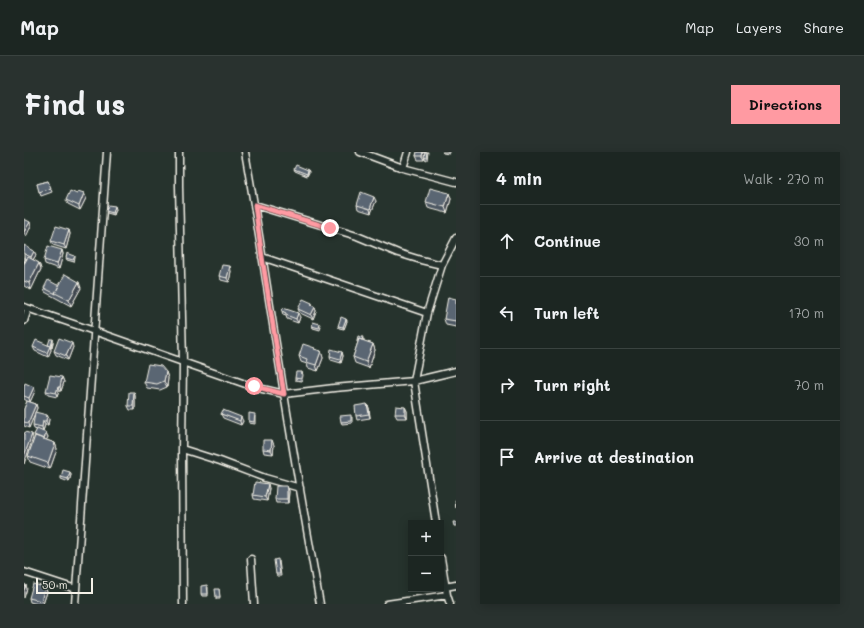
<!DOCTYPE html>
<meta charset="utf-8">
<style>
:root{--surface:#1c2622;--page:#29322f;--text:#f1f3f6;--muted:#a0a5a5;--line:#3a4340;--accent:#ff9aa2}
body{margin:0;font-family:Mali,sans-serif;background:var(--page);color:var(--text)}
.controls{position:absolute;right:12px;bottom:12px;display:grid;overflow:hidden;border-radius:0px;box-shadow:0 2px 10px #0003}
.controls button{width:36px;height:36px;display:grid;place-items:center;padding:0;border:0;border-bottom:1px solid var(--line);background:var(--surface);color:var(--text);font:20px sans-serif}
.scale{position:absolute;left:12px;bottom:10px;width:57px;box-sizing:border-box;padding-left:4px;border:2px solid #f4f1e8;border-top:0;font-size:11px;line-height:14px;white-space:nowrap;color:#f4f1e8;-webkit-text-stroke:3px #26332d;paint-order:stroke}
.stop{position:absolute;width:12px;height:12px;margin:-9px;border:3px solid #ff9aa2;border-radius:50%;background:#fff}
.stop.end{background:#ff9aa2;border-color:#fff;box-shadow:0 1px 4px #0008}
.list{margin:0;padding:0;list-style:none}
h2{display:flex;justify-content:space-between;align-items:center;height:52px;margin:0;padding:0 16px;font-size:17px}
h2 small{font-size:13px;font-weight:400;color:var(--muted)}
.list li{display:grid;grid-template-columns:26px 1fr auto;gap:12px;align-items:center;box-sizing:border-box;height:72px;padding:0 16px;border-top:1px solid var(--line)}
.list b{display:block;font-size:15px;white-space:nowrap}
.list em{font-size:13px;font-style:normal;color:var(--muted)}
.icon{flex:none;width:22px;height:22px;fill:none;stroke:currentColor;stroke-width:2;stroke-linecap:round;stroke-linejoin:round}
.map{position:relative;flex:none;width:432px;height:452px;overflow:hidden;border-radius:0px}
header{display:flex;align-items:center;gap:24px;box-sizing:border-box;height:56px;padding:0 20px;background:var(--surface);border-bottom:1px solid var(--line)}
header strong{font-size:19px}
nav{display:flex;gap:22px;margin-inline-start:auto;font-size:14px}
.intro{display:flex;align-items:center;justify-content:space-between;box-sizing:border-box;height:96px;padding:0 24px}
h1{margin:0;font-size:28px}
.button{padding:10px 18px;border-radius:0px;background:var(--accent);color:#111;font-size:14px;font-weight:700}
main{display:flex;gap:24px;padding:0 24px}
aside{flex:1;background:var(--surface);border-radius:0px;box-shadow:0 2px 10px #0003}
.map>svg:first-child{display:block}
</style>
<header>
<strong>Map</strong>
<nav><a>Map</a><a>Layers</a><a>Share</a></nav>
</header>
<div class="intro"><h1>Find us</h1><a class="button">Directions</a></div>
<main>
<div class="map">
<svg width="432" height="452" viewBox="0 0 432 452">
<rect width="100%" height="100%" fill="#26332d"/>
<filter id="ink" filterUnits="userSpaceOnUse"><feTurbulence type="fractalNoise" baseFrequency=".025" numOctaves="2"/><feDisplacementMap in="SourceGraphic" scale="8" xChannelSelector="R" yChannelSelector="G"/><feConvolveMatrix kernelMatrix="1 2 1 2 8 2 1 2 1" color-interpolation-filters="sRGB"/></filter>
<g filter="url(#ink)">
<g fill="none" stroke-linecap="round" stroke-linejoin="round">
<g stroke="#f4f1e8" stroke-width="9">
<path id="street" d="M155 0V34L159 210 158 297 159 452
M221 0C234 72 244 144 256 216 268 295 282 373 296 452
M336 0 379 16 432 30
M379 16 384 0
M231 53 333 84 374 101 397 108 418 113
M238 105 403 161
M0 155 70 179 230 235 260 242 310 236 390 229 432 219
M0 169 4 157
M158 297 196 309 241 326 276 336
M412 371 390 229 403 161 418 113 432 86
M417 406 423 443 426 452
M227 407 230 452
M0 420 52 437
M421 435 432 433
M51 452 83 0
M363 452 423 443"/>
</g>
<use href="#street" stroke="#26332d" stroke-width="6"/>
</g>
<path fill="#4d5863" stroke="#f4f1e8" d="M393 0H404L403 8 401 7 400 6V8H394L392 4Z
M418 0H425V2L419 1Z
M270 17 284 18 285 20 283 24 271 19Z
M24 29 28 40 17 44 13 32Z
M60 41 62 46 56 58 44 52 42 48 53 42Z
M425 41 427 47 423 61 404 56 402 50Z
M352 49 347 61 334 57 333 53Z
M92 57 90 63 83 61 82 59Z
M45 78 46 82 42 97 29 93 27 89Z
M0 94 10 99 12 103 9 108 15 111 17 117 7 138 0 134V105L3 107 0 105Z
M38 98 39 102 35 117 21 112 20 108Z
M51 104V106L50 110 43 108 42 106Z
M207 119 205 130 197 128 195 124Z
M34 133 57 136 47 154 21 140 20 136Z
M432 147V175L422 173 420 167Z
M288 151 289 154 291 155 292 159 289 167 276 161 274 157Z
M258 159 276 165 274 171 263 167 262 164 259 163Z
M322 167 323 169 320 177 315 176 314 174Z
M288 174H297L296 178 289 176Z
M29 187V190L28 196H26L27 198 24 205 11 199 9 195 24 194Z
M340 187V189L349 192 351 198 345 216 331 211 329 205 334 190H333V188Z
M49 195 44 208 32 203 30 199Z
M292 198 297 199 299 206 294 219 284 216 283 212 277 210 275 204Z
M318 200 319 204 317 211 307 208 306 204Z
M142 220 144 226 143 235 136 238 123 236 120 230Z
M278 220 279 223 278 229 271 228V226Z
M38 225 40 230 37 239H35L33 245 24 243 22 239Z
M0 234 11 239 6 250 12 252 13 256 5 276 0 274V257L3 249 0 247Z
M110 240 111 244V258H106L104 254Z
M343 252 345 256 346 266 333 268 332 264Z
M381 255 383 259V266H373L371 262Z
M197 262 219 269 217 273 199 266Z
M23 263 25 267 24 273H21L19 279 22 281 24 285 22 288 31 291 33 297 26 317 6 310 4 304 11 285 10 283 13 278 10 277 9 273Z
M231 264V272L225 271V269Z
M328 265V271L318 272 317 270Z
M250 293 249 302 240 301 239 297Z
M46 320 47 323 45 330 37 327V325Z
M263 334 265 339 264 351H252L251 347Z
M245 336 243 349 230 347 229 343Z
M255 409 257 424H253L252 422Z
M21 435 23 440 19 452H14L6 450 5 446Z
M184 435V444H178L177 442Z
M195 437 196 447H192V445Z"/>
<path fill="#3f4750" stroke="#f4f1e8" d="M399 0H401L400 8 398 4Z
M284 18 285 20 283 24V22Z
M60 41 62 46 56 58 55 54Z
M425 41 427 47 423 61 421 55Z
M350 45 352 49 347 61 346 57Z
M91 54 92 57 90 63 89 61Z
M6 70 7 74 2 85 0 80Z
M45 78 46 82 42 97 40 93Z
M38 98 39 102 35 117 33 112Z
M10 99 12 103 8 109 7 105Z
M15 111 17 117 7 138 5 131Z
M206 114 207 119 205 130 203 126Z
M55 130 57 136 47 154 45 148Z
M291 155 292 159 289 167 287 163Z
M274 161 276 165 274 171 272 167Z
M322 167 323 169 320 177 319 175Z
M29 187V190L28 196 27 194Z
M48 191 49 195 44 208 42 204Z
M349 192 351 198 345 216 342 210Z
M26 194 27 198 24 205 23 201Z
M297 199 299 206 294 219 292 213Z
M318 200 319 204 317 211 316 207Z
M142 220 144 226 143 235 140 229Z
M38 225 40 230 37 239 36 235Z
M10 235 11 239 6 250 5 246Z
M34 235 35 239 33 245 32 241Z
M110 240 111 244V258L109 254Z
M12 252 13 256 5 276 4 271Z
M343 252 345 256 346 266 345 262Z
M381 255 383 259V266L381 262Z
M23 263 25 267 24 273 22 269Z
M217 265 219 269 217 273 216 269Z
M19 269 21 273 19 279 18 275Z
M22 281 24 285 21 291 20 287Z
M8 282 9 286 0 312V304Z
M248 288 250 293 249 302 247 298Z
M31 291 33 297 26 317 24 311Z
M46 320 47 323 45 330 44 327Z
M244 332 245 336 243 349 241 345Z
M263 334 265 339 264 351 263 347Z
M2 433 3 437 0 446V438Z
M21 435 23 440 19 452H18L17 449Z"/>
<path fill="#5a6673" stroke="#f4f1e8" d="M393 0H399L398 4H392Z
M401 0H403L402 6 400 5Z
M272 13 284 18 283 22 270 17Z
M24 29 27 36 15 40 13 32Z
M406 36 425 41 421 55 402 50Z
M46 39 53 42 54 39 60 41 55 54 42 48Z
M337 40 350 45 346 57 333 53Z
M84 53 91 54 89 61 82 59Z
M0 67 6 70 0 80Z
M32 74 45 78 40 93 27 89Z
M0 93 10 99 7 105 0 102Z
M24 94 38 98 33 112 20 108Z
M43 101 51 104 49 108 42 106Z
M0 105 2 106 0 111Z
M4 105 15 111 5 131 0 129V112Z
M198 113 206 114 203 126 195 124Z
M41 122 55 130 45 148 31 141Z
M24 128 35 134 31 141 32 142 20 136Z
M36 130H37L35 134 34 133Z
M424 145 432 147V169L420 167Z
M279 147 288 151 287 153 291 155 287 163 274 157Z
M259 156 274 161 272 167 262 163V161L258 159Z
M317 165 322 167 319 175 314 174Z
M289 170 296 172 295 176 288 174Z
M334 184 339 185 338 188 335 187V188H333Z
M35 186 48 191 42 204 30 199Z
M26 187H29L27 194 24 193Z
M335 187 349 192 342 210 329 205Z
M12 188 26 194 23 201 9 195Z
M279 192 291 196 290 197 297 199 292 213 282 210 283 207 275 204Z
M307 197 318 200 316 207 306 204Z
M124 212 137 214 142 220 140 229 133 232 120 230Z
M272 220H278L277 227 271 226Z
M26 223 38 225 36 235H34L32 241 22 239Z
M1 231 10 235 5 246 0 244V234Z
M105 240H110L109 254H104Z
M3 249 12 252 4 271 0 270V257Z
M343 252 345 262 332 264 331 254Z
M372 254 381 255V262H371Z
M199 258 217 265 216 269 197 262Z
M11 260 23 263 22 269H19L18 275 9 273Z
M225 261 231 262 230 270 225 269Z
M327 263V269L317 270 316 264Z
M13 277 22 281 20 287 10 283Z
M1 280 8 282 0 304V283Z
M11 284 31 291 24 311 4 304Z
M239 288H248L247 298 239 297Z
M39 318 46 320 44 327 37 325Z
M231 330 244 332 241 345 229 343Z
M252 334H263V347H251Z
M431 348H432V356Z
M429 370H432V374H430Z
M254 407 256 422H252L250 408Z
M0 432 2 433 0 438Z
M9 432 21 435 17 449 5 446Z
M183 433 184 442H177V434Z
M191 437H195L196 445H192Z"/>
</g>
<g fill="none" stroke-linecap="round" stroke-linejoin="round" filter="url(#ink)">
<path stroke="#ff9aa2" stroke-width="5" d="M230 234 260 242 238 105 231 53 306 76"/>
</g>
</svg>
<div class="controls">
<button>+</button>
<button>−</button>
</div>
<div class="scale">50 m</div>
<div class="stop" style="left:230px;top:234px"></div>
<div class="stop end" style="left:306px;top:76px"></div>
</div>
<aside>
<h2>4 min<small>Walk · 270 m</small></h2>
<ul class="list">
<li><svg class="icon" aria-label="ahead" viewBox="0 0 24 24"><path d="M12 20V5M6 11l6-6 6 6"/></svg><div><b>Continue</b></div><em>30 m</em></li>
<li><svg class="icon" aria-label="left" viewBox="0 0 24 24"><path d="M17 20v-9H6M10 6l-5 5 5 5"/></svg><div><b>Turn left</b></div><em>170 m</em></li>
<li><svg class="icon" aria-label="right" viewBox="0 0 24 24"><path d="M7 20v-9h11M14 6l5 5-5 5"/></svg><div><b>Turn right</b></div><em>70 m</em></li>
<li><svg class="icon" aria-label="arrive" viewBox="0 0 24 24"><path d="M6 21V4h12l-3 4 3 4H6"/></svg><div><b>Arrive at destination</b></div></li>
</ul>
</aside>
</main>
